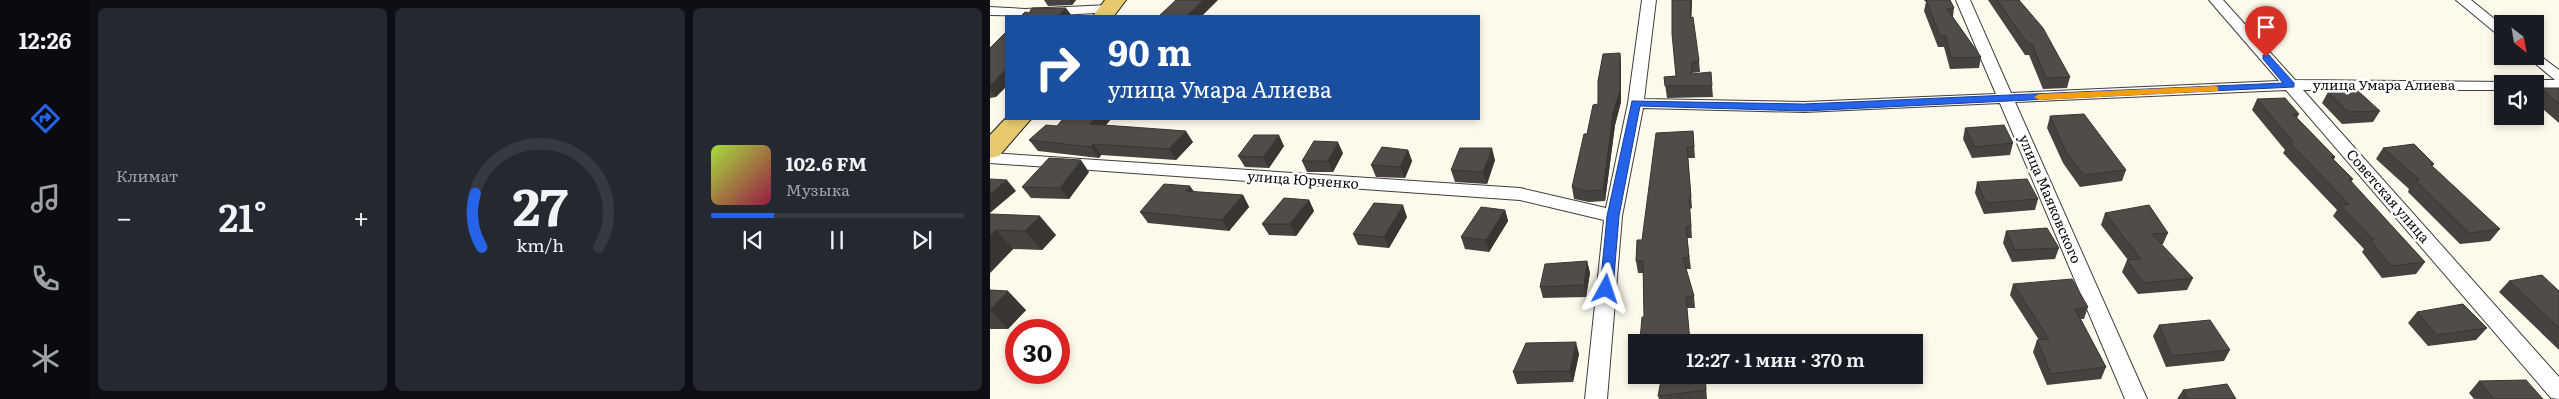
<!DOCTYPE html>
<html lang="ru">
<meta charset="utf-8">
<style>
body{margin:0;font-family:Literata,serif;background:#242831;color:#f1f3f6;height:100vh;display:flex;flex-direction:column;font-size:19px;white-space:nowrap}
*{box-sizing:border-box;margin:0}
p{font-size:16px;color:#9ea1a6}
.icon{flex:none;width:28px;height:28px;fill:none;stroke:currentColor;stroke-width:2;stroke-linecap:round;stroke-linejoin:round}
.map{position:relative;flex:1;overflow:hidden}
.drawer{display:flex;flex-direction:column;gap:8px;padding:8px;background:#0d0f14;width:900px}
.drawer>*{flex:none}
.top-card{position:absolute;left:15px;top:15px;width:475px;height:105px;border-radius:0px;box-shadow:0 2px 8px #0003;background:#1a4fa0;color:#fff;overflow:hidden}
.needle{width:32px;rotate:149deg}
.controls{position:absolute;left:1504px;top:15px;display:grid;gap:10px}
.controls a{display:grid;place-items:center;width:50px;height:50px;border-radius:0px;background:#171b24;box-shadow:0 2px 8px #0003;font-size:25px}
.speed{position:absolute;left:15px;top:319px;display:flex;gap:10px;font-size:25px;font-weight:700;text-align:center}
.speed>*{display:grid;place-content:center;width:65px;height:65px;border-radius:50%;background:#171b24;box-shadow:0 2px 8px #0003;line-height:1}
.speed .limit{border:8px solid #d22;background:#fff;color:#111}
.pin{position:absolute;display:grid;place-items:center;width:42px;height:42px;color:#fff;margin:-51px -21px;border-radius:50% 50% 50% 0;rotate:-45deg;box-shadow:0 0 5px #0007}
.pin .icon{rotate:45deg}
.me{position:absolute;width:55px;margin:-28px;rotate:5deg;stroke-linejoin:round;filter:drop-shadow(0 0 4px #0008)}
.turn{display:flex;align-items:center;gap:18px;height:105px;padding:0 20px;font-size:22px}
.turn .icon{width:65px;height:65px;stroke-width:2.5}
.turn b{display:block;font-size:35px;line-height:42px}
.big{font-size:38px;font-weight:600;line-height:1.1}
.drawer .widget{flex:1;display:flex;flex-direction:column;justify-content:center;gap:8px;min-width:0;padding:0 18px;border-radius:8px;background:#242831}
.drawer .dial{align-items:center;gap:0}
.dial svg{height:130px;overflow:visible;fill:none;stroke:#363941;stroke-width:7;stroke-linecap:round;text-anchor:middle}
.dial text{fill:#f1f3f6;stroke:none}
.song{display:flex;align-items:center;gap:15px}
.cover{width:60px;height:60px;border-radius:8px;background:linear-gradient(135deg,hsl(80 70% 55%),hsl(340 70% 35%))}
.played{height:5px;border-radius:2px;background:linear-gradient(90deg,#2563eb 25%,#363941 25%)}
.keys{display:flex;justify-content:space-around;direction:ltr}
.heat{display:flex;justify-content:space-between;align-items:center;font-size:28px;direction:ltr}
.drawer .tiles{flex:1;display:grid;gap:8px;grid-template-columns:repeat(3,1fr)}
.trip{position:absolute;left:638px;top:334px;width:295px;height:50px;border-radius:0px;background:#171b24;box-shadow:0 2px 8px #0003;font-weight:600;line-height:50px;text-align:center}
main{display:flex;flex:1;min-height:0}
.dock{display:flex;flex-direction:column;width:90px;justify-content:space-around;align-items:center;background:#090b0e;color:#9ea1a6}
.dock .icon{width:35px;height:35px}
.dock .current{color:#2563eb}
.dock b{font-size:22px;color:#f1f3f6}
.map>svg:first-child{display:block}
.lines{fill:none;stroke-linecap:round;stroke-linejoin:round}
.minor-casing{stroke:#3e3e3e;stroke-width:2}
.primary-casing{stroke:#1c1c1c;stroke-width:2}
.minor{fill:#fff;fill-rule:evenodd}
.primary{fill:#e8c970;fill-rule:evenodd}
.wall{fill:#47413f}
.shaded-wall{fill:#393533}
.building{fill:#524c49;stroke:#393533}
.route{fill:#2563eb;stroke:#184099}
.slow{fill:#f59e0b}
.labels{text-anchor:middle;stroke-width:5;stroke-linejoin:round;paint-order:stroke}
.street-label{font-size:14px;fill:#0b0b0b;stroke:#fff}
</style>
<main>
<nav class="dock">
<b>12:26</b>
<svg class="icon current" aria-label="directions" viewBox="0 0 24 24"><path d="M12 3l9 9-9 9-9-9zM9 14v-3h6M13 9l2 2-2 2"/></svg>
<svg class="icon" aria-label="music" viewBox="0 0 24 24"><path d="M9 18V5l10-2v13"/><circle cx="6" cy="18" r="3"/><circle cx="16" cy="16" r="3"/></svg>
<svg class="icon" aria-label="phone" viewBox="0 0 24 24"><path d="M5 4h4l2 5-3 2q2 4 5 5l2-3 5 2v4C11 20 4 13 5 4z"/></svg>
<svg class="icon" aria-label="climate" viewBox="0 0 24 24"><path d="M12 3v18M4 7l16 10M4 17L20 7"/></svg>
</nav>
<section class="drawer">
<div class="tiles">
<div class="widget"><p>Климат</p>
<div class="heat"><a>−</a><b class="big">21°</b><a>+</a></div>
</div>
<div class="widget dial"><svg viewBox="0 0 100 80">
<path d="M14 69A42 42 0 1 1 86 69"/>
<path d="M14 69A42 42 0 0 1 10 36" stroke="#2563eb"/>
<text x="50" y="56" font-size="32" font-weight="700">27</text>
<text x="50" y="72" font-size="11">km/h</text>
</svg></div>
<div class="widget">
<div class="song"><i class="cover"></i><div><b>102.6 FM</b><p>Музыка</p></div></div>
<div class="played"></div>
<div class="keys"><svg class="icon" aria-label="previous" viewBox="0 0 24 24"><path d="M18 5L8 12l10 7zM5 5v14"/></svg><svg class="icon" aria-label="pause" viewBox="0 0 24 24"><path d="M8 5v14M16 5v14"/></svg><svg class="icon" aria-label="next" viewBox="0 0 24 24"><path d="M6 5l10 7-10 7zM19 5v14"/></svg></div>
</div>
</div>
</section>
<div class="map">
<svg width="1569" height="399" viewBox="0 0 1569 399">
<rect width="100%" height="100%" fill="#fdf9eb"/>
<g class="lines">
<g class="minor-casing">
<g id="minor">
<polygon points="652,0 666,0 654,99 814,102 1006,94 966,0 980,0 1021,93 1289,81 1219,0 1233,0 1305,80 1517,82 1519,84 1512,84 1512,90 1313,90 1569,377 1569,399 1561,398 1296,90 1025,102 1157,399 1135,399 1010,103 814,112 653,108 632,216 617,399 595,399 614,220 530,200 0,163 0,153 530,188 616,208 638,103"/>
<polygon points="1466,0 1481,0 1512,25 1512,35 1507,34"/>
<polygon points="119,5 126,9 124,12 51,16 0,15 0,7 35,9"/>
<polygon points="1545,52 1569,70 1569,90 1545,90 1545,84 1538,84 1545,80 1565,80 1536,56 1545,56"/>
</g>
</g>
<g class="primary-casing">
<g id="primary">
<polygon points="115,0 136,0 124,16 103,16"/>
<polygon points="16,118 41,119 9,156 0,158 0,135"/>
</g>
</g>
<use href="#minor" class="minor"/>
<use href="#primary" class="primary"/>
</g>
<g class="wall">
<polygon points="54,0 86,0 82,5 58,6"/>
<polygon points="682,0 702,0 701,18 709,61 710,72 702,73 702,74 722,86 723,97 677,98 674,77 686,76"/>
<polygon points="934,0 960,0 964,8 963,17 991,57 989,68 960,69 954,47 948,47 934,11 936,2"/>
<polygon points="998,0 1029,0 1080,77 1077,88 1053,89 1039,55 1035,55"/>
<polygon points="0,48 6,97 0,98"/>
<polygon points="630,53 631,64 631,102 625,125 615,201 599,202 584,199 582,187 608,104"/>
<polygon points="1550,88 1569,88 1569,123 1545,102 1545,95"/>
<polygon points="1338,92 1390,111 1383,122 1352,124 1332,103"/>
<polygon points="1267,99 1309,114 1307,118 1345,157 1344,160 1363,179 1361,182 1435,262 1426,274 1392,278 1372,252 1374,249 1343,216 1347,210 1293,153 1295,150 1262,110"/>
<polygon points="1060,116 1136,170 1132,181 1090,187 1073,163 1057,128"/>
<polygon points="73,119 121,119 116,125 203,142 186,160 111,155 109,158 48,151 39,140 67,126"/>
<polygon points="975,128 1023,143 1020,155 982,158 973,139"/>
<polygon points="703,131 705,158 698,158 702,208 700,209 702,238 697,238 701,269 696,269 704,296 705,308 697,308 700,342 650,342 654,317 653,273 648,273 646,261 652,240"/>
<polygon points="294,146 279,168 255,167 248,156"/>
<polygon points="1393,148 1444,164 1442,167 1510,229 1500,241 1470,244 1418,192 1419,189 1386,159"/>
<polygon points="418,150 422,161 415,178 386,177 381,165"/>
<polygon points="353,153 343,172 317,172 312,161"/>
<polygon points="505,160 497,184 465,182 461,170"/>
<polygon points="99,172 79,199 41,198 32,187"/>
<polygon points="987,182 1048,199 1045,210 994,214 985,193"/>
<polygon points="204,192 253,195 259,207 239,231 158,223 150,212"/>
<polygon points="319,200 324,211 306,236 279,235 272,224"/>
<polygon points="515,210 518,221 499,252 475,249 471,237"/>
<polygon points="1115,213 1178,233 1173,244 1171,245 1203,278 1197,290 1148,294 1132,272 1137,260 1138,260 1111,225"/>
<polygon points="0,214 66,235 52,250 23,249 0,273"/>
<polygon points="417,217 399,248 368,245 363,234"/>
<polygon points="1016,231 1069,248 1065,259 1022,262 1013,243"/>
<polygon points="597,261 600,273 596,297 553,298 550,287"/>
<polygon points="1519,281 1569,291 1569,350 1509,292"/>
<polygon points="1023,284 1098,307 1094,319 1091,319 1116,367 1111,379 1057,385 1043,352 1047,340 1049,340 1020,295"/>
<polygon points="0,290 36,310 18,329 0,329"/>
<polygon points="1427,312 1497,328 1486,340 1438,346 1418,323"/>
<polygon points="1169,325 1240,350 1234,361 1176,367 1163,336"/>
<polygon points="589,354 583,382 527,384 523,372"/>
<polygon points="715,375 717,399 669,399 668,396"/>
<polygon points="1489,381 1553,399 1484,399 1479,393"/>
<polygon points="1193,390 1246,399 1187,399"/>
</g>
<g class="shaded-wall">
<polygon points="79,0 86,0 82,5"/>
<polygon points="213,0 228,0 212,16 196,16"/>
<polygon points="701,0 702,0 701,28 700,18"/>
<polygon points="76,8 82,16 68,16"/>
<polygon points="630,53 631,64 631,102 625,125 615,201 613,190"/>
<polygon points="16,68 16,87 6,97 0,89 0,86"/>
<polygon points="104,119 121,119 107,135 100,124"/>
<polygon points="196,131 203,142 186,160 179,149"/>
<polygon points="289,135 294,146 279,168 273,157"/>
<polygon points="348,142 353,153 343,172 338,161"/>
<polygon points="103,144 111,155 109,158 101,147"/>
<polygon points="502,148 505,160 497,184 493,172"/>
<polygon points="418,150 422,161 415,178 410,167"/>
<polygon points="91,160 99,172 79,199 70,188"/>
<polygon points="17,180 26,191 0,213 0,194"/>
<polygon points="200,186 208,197 196,191"/>
<polygon points="253,195 259,207 239,231 232,220"/>
<polygon points="319,200 324,211 306,236 300,224"/>
<polygon points="413,205 417,217 399,248 394,237"/>
<polygon points="515,210 518,221 499,252 496,240"/>
<polygon points="50,216 66,235 52,250 35,231"/>
<polygon points="6,230 23,249 0,273 0,236"/>
<polygon points="597,261 600,273 596,297 594,285"/>
<polygon points="18,291 36,310 18,329 0,310"/>
<polygon points="586,342 589,354 583,382 580,371"/>
</g>
<g class="building">
<polygon points="186,0 213,0 196,16 169,16"/>
<polygon points="682,0 701,0 700,18 703,17 709,61 702,62 701,74 721,72 722,86 675,86 674,77 686,76 682,34"/>
<polygon points="936,0 960,0 964,8 957,9 991,57 961,58 956,36 950,36"/>
<polygon points="1007,0 1029,0 1053,28 1080,77 1056,78 1042,44 1038,44"/>
<polygon points="42,8 76,8 68,16 31,16 35,12 39,13"/>
<polygon points="16,32 16,68 0,86 0,48"/>
<polygon points="630,53 630,90 623,113 613,190 596,191 582,187 594,134 597,134 603,105 608,104 608,81 613,54"/>
<polygon points="1550,88 1569,88 1569,104"/>
<polygon points="1367,90 1390,111 1358,112 1338,92"/>
<polygon points="1295,98 1309,114 1303,114 1345,157 1341,157 1363,179 1359,179 1435,262 1401,266 1380,240 1384,240 1350,205 1359,204 1299,142 1303,142 1267,99"/>
<polygon points="1094,114 1136,170 1094,175 1076,152 1060,116"/>
<polygon points="73,119 104,119 100,124 196,131 179,149 103,144 101,147 39,140 56,125 67,126"/>
<polygon points="1014,125 1023,143 985,147 975,128"/>
<polygon points="703,131 704,147 697,147 701,197 699,197 701,227 696,227 699,257 693,258 704,296 696,297 700,342 677,342 677,340 650,340 652,317 654,317 653,261 646,261 647,240 652,240 666,133"/>
<polygon points="264,135 289,135 273,157 248,156"/>
<polygon points="324,141 348,142 338,161 312,161"/>
<polygon points="1424,144 1444,164 1440,164 1510,229 1479,233 1425,180 1430,180 1393,148"/>
<polygon points="392,147 418,150 410,167 381,165"/>
<polygon points="470,148 502,148 493,172 461,170"/>
<polygon points="59,158 91,160 70,188 32,187"/>
<polygon points="0,179 17,180 0,194"/>
<polygon points="1037,179 1048,199 996,203 987,182"/>
<polygon points="174,184 200,186 196,191 253,195 232,220 150,212"/>
<polygon points="294,198 319,200 300,224 272,224"/>
<polygon points="384,203 413,205 394,237 363,234"/>
<polygon points="1159,205 1178,233 1162,234 1203,278 1153,283 1137,260 1151,259 1115,213"/>
<polygon points="491,207 515,210 496,240 471,237"/>
<polygon points="0,214 50,216 35,231 6,230 0,236"/>
<polygon points="1057,228 1069,248 1025,250 1016,231"/>
<polygon points="597,261 594,285 550,287 555,264"/>
<polygon points="1552,275 1569,291 1569,328 1519,281"/>
<polygon points="1082,279 1098,307 1085,309 1116,367 1061,374 1047,340 1059,339 1023,284"/>
<polygon points="0,290 18,291 0,310"/>
<polygon points="1473,304 1497,328 1447,335 1427,312"/>
<polygon points="1220,320 1240,350 1182,356 1169,325"/>
<polygon points="586,342 580,371 523,372 536,343"/>
<polygon points="672,375 715,375 716,390 668,396"/>
<polygon points="1536,380 1553,399 1504,399 1489,381"/>
<polygon points="1237,384 1246,399 1198,399 1193,390"/>
</g>
<polygon class="route" points="1273,55 1279,55 1304,83 1304,87 814,111 650,106 629,216 623,289 616,294 610,289 617,216 642,101 814,104 1293,83 1273,59"/>
<polygon class="slow" points="1225,86 1228,87 1228,91 1049,100 1044,97 1049,94"/>
<g class="labels">
<g class="street-label">
<text x="1394" y="90">улица Умара Алиева</text>
<text transform="translate(313 180) rotate(4)" y="5">улица Юрченко</text>
<text transform="translate(1398 196) rotate(49)" y="5">Советская улица</text>
<text transform="translate(1060 199) rotate(67)" y="5">улица Маяковского</text>
</g>
</g>
</svg>
<div class="controls">
<a><svg class="needle" viewBox="-14 -14 28 28"><path d="M0-13l5 13h-10z" fill="#e53935"/><path d="M0 13l5-13h-10z" fill="#9ea1a6"/></svg></a>
<a><svg class="icon" aria-label="sound" viewBox="0 0 24 24"><path d="M4 9h4l5-4v14l-5-4H4zM17 9q2 3 0 6"/></svg></a>
</div>
<div class="speed"><div class="limit">30</div></div>
<div class="pin" style="left:1276px;top:57px;background:#d93025"><svg class="icon" aria-label="arrive" viewBox="0 0 24 24"><path d="M6 21V4h12l-3 4 3 4H6"/></svg></div>
<svg class="me" style="left:616px;top:289px" viewBox="-20 -20 40 40"><path d="M0-17L14 15 0 8-14 15z" fill="#2563eb" stroke="#fff" stroke-width="4"/></svg>
<div class="trip">12:27 · 1 мин · 370 m</div>
<div class="top-card">
<div class="turn"><svg class="icon" aria-label="right" viewBox="0 0 24 24"><path d="M7 20v-9h11M14 6l5 5-5 5"/></svg><div><b>90 m</b>улица Умара Алиева</div></div>
</div>
</div>
</main>
